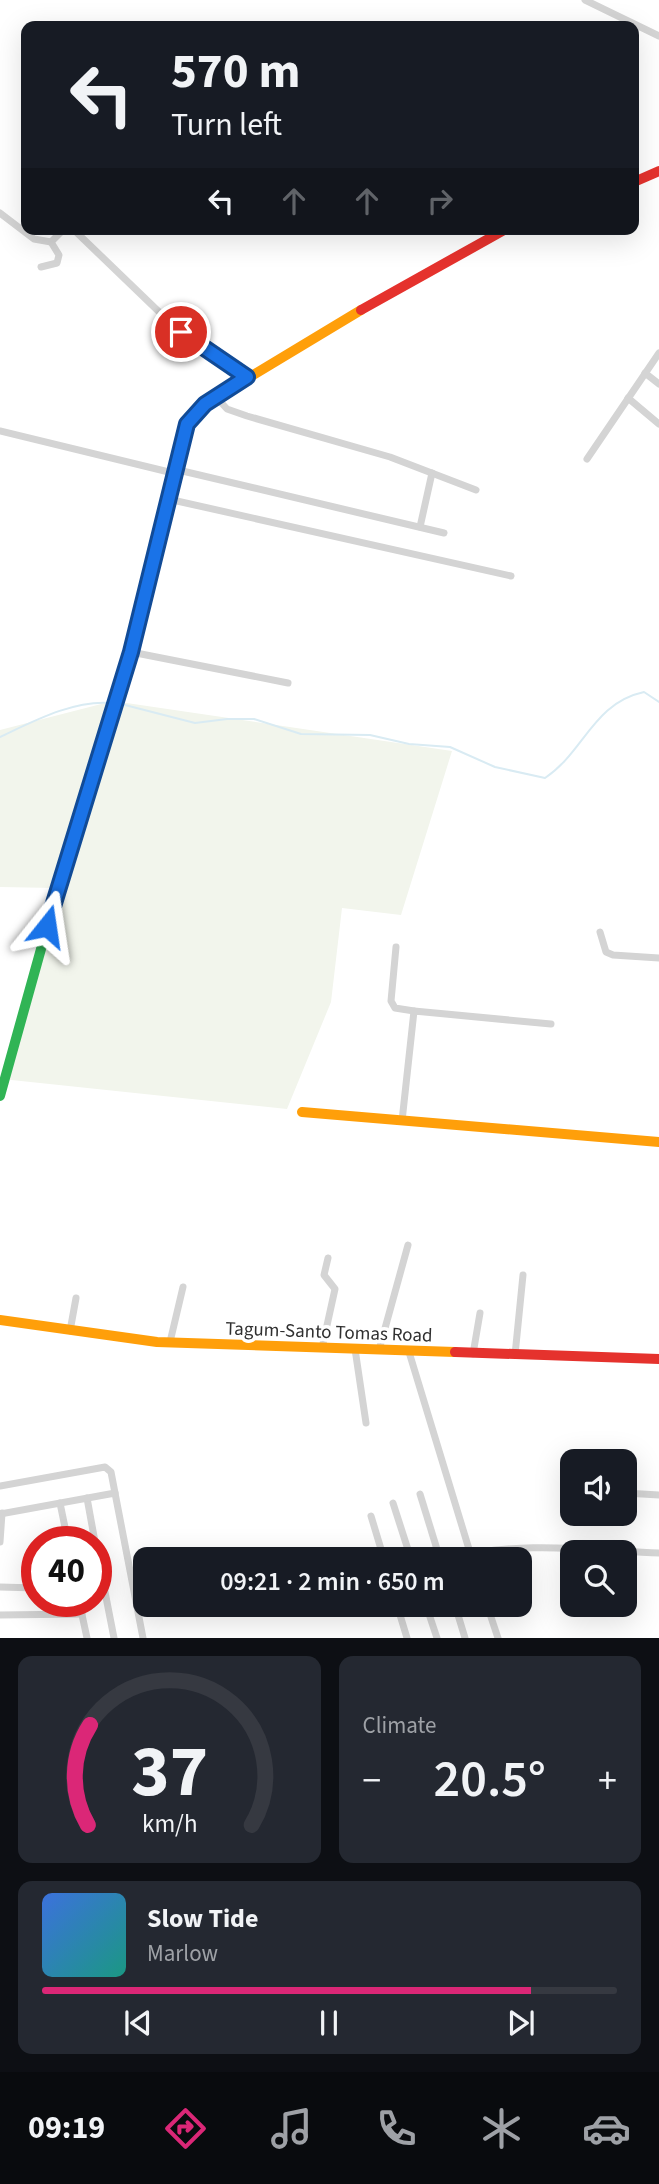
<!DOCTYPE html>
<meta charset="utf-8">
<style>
body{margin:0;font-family:"Source Sans 3",sans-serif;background:#242831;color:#f1f3f6;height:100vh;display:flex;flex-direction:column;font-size:26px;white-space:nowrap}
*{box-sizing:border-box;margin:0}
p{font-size:23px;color:#9ea1a6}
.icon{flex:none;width:38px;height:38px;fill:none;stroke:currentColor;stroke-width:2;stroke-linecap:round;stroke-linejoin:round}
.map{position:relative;height:1638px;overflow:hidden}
.details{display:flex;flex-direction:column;gap:18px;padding:18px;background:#0d0f14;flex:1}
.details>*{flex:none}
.guide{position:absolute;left:21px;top:21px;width:618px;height:214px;border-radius:14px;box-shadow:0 7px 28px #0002;background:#171b24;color:#f1f3f6;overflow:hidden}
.tools{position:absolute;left:560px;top:1449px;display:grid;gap:14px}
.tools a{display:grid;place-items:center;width:77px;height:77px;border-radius:14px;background:#171b24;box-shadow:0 7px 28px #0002;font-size:35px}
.speed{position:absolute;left:21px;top:1526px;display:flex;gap:14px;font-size:35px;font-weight:700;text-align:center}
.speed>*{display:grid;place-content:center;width:91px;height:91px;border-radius:50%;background:#171b24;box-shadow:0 7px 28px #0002;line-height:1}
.speed .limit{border:10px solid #d22;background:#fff;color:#111}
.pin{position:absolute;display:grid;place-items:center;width:60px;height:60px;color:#fff;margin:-30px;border:4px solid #fff;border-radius:50%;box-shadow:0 2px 7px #0007}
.me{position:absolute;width:77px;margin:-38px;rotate:15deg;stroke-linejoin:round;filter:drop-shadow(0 0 5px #0008)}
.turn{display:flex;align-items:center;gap:24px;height:147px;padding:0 35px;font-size:32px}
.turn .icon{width:91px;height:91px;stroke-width:2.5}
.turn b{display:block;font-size:49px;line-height:60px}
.lanes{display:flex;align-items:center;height:66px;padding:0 35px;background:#0003;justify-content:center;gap:35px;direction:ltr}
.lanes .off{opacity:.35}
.big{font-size:52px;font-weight:600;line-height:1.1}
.details .tile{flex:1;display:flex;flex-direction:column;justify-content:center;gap:10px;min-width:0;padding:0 24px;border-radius:14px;background:#242831}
.details .dial{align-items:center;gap:0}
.dial svg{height:182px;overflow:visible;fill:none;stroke:#363941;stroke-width:7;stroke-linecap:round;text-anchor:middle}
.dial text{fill:#f1f3f6;stroke:none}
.song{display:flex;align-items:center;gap:21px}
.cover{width:84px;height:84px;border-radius:10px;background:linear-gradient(135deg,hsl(220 70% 55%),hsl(170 70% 35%))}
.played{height:7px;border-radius:4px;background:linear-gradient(90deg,#db2777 85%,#363941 85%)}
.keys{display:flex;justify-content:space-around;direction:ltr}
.heat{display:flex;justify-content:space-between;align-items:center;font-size:38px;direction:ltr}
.details .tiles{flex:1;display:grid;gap:18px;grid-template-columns:1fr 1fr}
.tile:last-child{grid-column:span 2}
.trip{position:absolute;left:133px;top:1547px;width:399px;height:70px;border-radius:14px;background:#171b24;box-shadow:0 7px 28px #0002;font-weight:600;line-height:70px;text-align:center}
.menu{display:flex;height:112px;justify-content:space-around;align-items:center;background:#090b0e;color:#9ea1a6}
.menu .icon{width:49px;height:49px}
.menu .active{color:#db2777}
.menu b{font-size:32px;color:#f1f3f6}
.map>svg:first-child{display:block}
.green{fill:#f2f5ec}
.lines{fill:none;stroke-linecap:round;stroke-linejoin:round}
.stream{stroke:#d9ebf3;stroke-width:2}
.street{stroke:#d4d4d4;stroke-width:7}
.fast{stroke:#30b455;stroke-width:10}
.slow{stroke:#ff9f0a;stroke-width:10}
.jam{stroke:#e5322d;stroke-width:10}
.route-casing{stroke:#114b97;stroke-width:18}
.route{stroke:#1a73e8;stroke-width:12}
.labels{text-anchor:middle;stroke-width:7;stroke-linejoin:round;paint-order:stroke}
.street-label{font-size:19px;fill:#303030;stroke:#fff}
</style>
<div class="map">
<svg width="659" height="1638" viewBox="0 0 659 1638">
<rect width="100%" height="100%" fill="#fff"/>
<polygon class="green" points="113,701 452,751 401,915 342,908 331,1002 287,1109 2,1079 55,888 0,887 0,730"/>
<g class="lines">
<g class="stream">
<path d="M121 704 195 723 227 719H254L301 734 370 735 409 744 450 747 495 767 545 778C584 752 593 703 644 692L659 702"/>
<path d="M0 737C34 721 73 700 111 703"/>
</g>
<g class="street">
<polyline points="585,0 659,36"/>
<polyline points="0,213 34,239 51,242 59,255 57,263 41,267"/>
<polyline points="73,229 181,333 247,377"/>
<polyline points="51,242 64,229"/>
<polyline points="645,373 659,384"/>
<polyline points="216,397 227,409 247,416 390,457 476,490"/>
<polyline points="628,398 659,424"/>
<polyline points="0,431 173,473"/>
<polyline points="587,459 659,353"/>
<polyline points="174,469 444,533"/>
<polyline points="168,499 511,576"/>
<polyline points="420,527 432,473"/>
<polyline points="131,652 288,683"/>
<polyline points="600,932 606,952 613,955 659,958"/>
<polyline points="396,947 391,1001 395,1008 414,1011"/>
<polyline points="402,1121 414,1011 551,1024"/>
<polyline points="70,1331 76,1298"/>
<polyline points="170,1342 183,1287"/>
<polyline points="322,1348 335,1289 324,1275 328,1258"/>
<polyline points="355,1349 366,1423"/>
<polyline points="379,1350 408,1245"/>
<polyline points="409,1352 472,1559"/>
<polyline points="473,1354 480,1313"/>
<polyline points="515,1355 523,1275"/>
<polyline points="0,1486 105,1467 111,1472 115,1493"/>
<polyline points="625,1493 659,1495"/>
<polyline points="420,1494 440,1559"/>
<polyline points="87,1498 95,1542"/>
<polyline points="60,1503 68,1542"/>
<polyline points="393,1503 411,1559"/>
<polyline points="0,1514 115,1493 143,1638"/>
<polyline points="371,1516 384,1559"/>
<polyline points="0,1542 2,1513"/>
<polyline points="96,1546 114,1638"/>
<path d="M449 1559C517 1540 589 1550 659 1553"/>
<polyline points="0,1587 37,1588"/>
<polyline points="79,1601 87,1638"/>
<polyline points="397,1605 407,1638"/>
<polyline points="426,1605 437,1638"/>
<polyline points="455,1605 465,1638"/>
<polyline points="487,1605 498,1638"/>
<polyline points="0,1615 82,1614"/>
</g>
<polyline class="fast" points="0,1096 77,820 109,720"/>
<g class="slow">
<polyline points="109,720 131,652 184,433 191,416 205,404 361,310"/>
<polyline points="302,1112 659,1142"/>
<polyline points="0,1320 157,1342 455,1352"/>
</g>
<g class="jam">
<polyline points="634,182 659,171"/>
<polyline points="361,310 506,229"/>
<polyline points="455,1352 659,1359"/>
</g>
</g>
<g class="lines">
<g class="route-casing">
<polyline id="route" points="47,926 131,652 187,424 205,404 247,377 181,332"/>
</g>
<use href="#route" class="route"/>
</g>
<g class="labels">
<g class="street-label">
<text transform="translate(329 1331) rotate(2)" y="7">Tagum-Santo Tomas Road</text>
</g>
</g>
</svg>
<div class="tools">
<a><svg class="icon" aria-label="sound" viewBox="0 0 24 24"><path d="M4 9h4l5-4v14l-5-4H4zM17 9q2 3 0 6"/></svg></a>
<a><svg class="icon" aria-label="search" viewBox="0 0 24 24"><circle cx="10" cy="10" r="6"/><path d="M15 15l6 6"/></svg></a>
</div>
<div class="speed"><div class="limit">40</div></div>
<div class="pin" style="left:181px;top:332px;background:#d93025"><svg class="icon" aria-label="arrive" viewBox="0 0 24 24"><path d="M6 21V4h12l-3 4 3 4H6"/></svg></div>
<svg class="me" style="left:47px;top:926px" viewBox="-20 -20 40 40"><path d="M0-17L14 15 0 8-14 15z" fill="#1a73e8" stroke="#fff" stroke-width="4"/></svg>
<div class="trip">09:21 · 2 min · 650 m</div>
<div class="guide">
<div class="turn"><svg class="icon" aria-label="left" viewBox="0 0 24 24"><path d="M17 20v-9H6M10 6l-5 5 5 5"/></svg><div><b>570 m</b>Turn left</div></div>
<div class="lanes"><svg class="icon" aria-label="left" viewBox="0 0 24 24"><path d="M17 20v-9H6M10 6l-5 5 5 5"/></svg><svg class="icon off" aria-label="ahead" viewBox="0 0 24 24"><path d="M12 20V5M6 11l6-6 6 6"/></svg><svg class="icon off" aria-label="ahead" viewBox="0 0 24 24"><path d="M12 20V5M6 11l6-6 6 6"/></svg><svg class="icon off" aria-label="right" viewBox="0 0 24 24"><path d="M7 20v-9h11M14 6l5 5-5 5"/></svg></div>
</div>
</div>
<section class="details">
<div class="tiles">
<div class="tile dial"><svg viewBox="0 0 100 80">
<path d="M14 69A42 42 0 1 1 86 69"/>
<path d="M14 69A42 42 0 0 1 15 25" stroke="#db2777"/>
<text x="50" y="56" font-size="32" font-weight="700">37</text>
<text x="50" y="72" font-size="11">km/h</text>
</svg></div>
<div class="tile"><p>Climate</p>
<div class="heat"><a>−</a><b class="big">20.5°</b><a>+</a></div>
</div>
<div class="tile">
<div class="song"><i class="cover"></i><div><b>Slow Tide</b><p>Marlow</p></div></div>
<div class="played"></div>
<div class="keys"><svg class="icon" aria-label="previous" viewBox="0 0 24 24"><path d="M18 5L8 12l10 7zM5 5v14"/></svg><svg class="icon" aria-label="pause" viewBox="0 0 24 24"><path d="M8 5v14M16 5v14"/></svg><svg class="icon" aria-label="next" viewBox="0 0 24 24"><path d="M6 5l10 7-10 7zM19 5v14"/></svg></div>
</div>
</div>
</section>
<nav class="menu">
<b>09:19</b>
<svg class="icon active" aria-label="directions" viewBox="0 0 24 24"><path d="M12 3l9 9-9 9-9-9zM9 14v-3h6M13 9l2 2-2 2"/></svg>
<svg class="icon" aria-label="music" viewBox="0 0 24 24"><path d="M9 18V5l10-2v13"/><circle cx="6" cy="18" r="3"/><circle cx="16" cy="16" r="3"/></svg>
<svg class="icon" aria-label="phone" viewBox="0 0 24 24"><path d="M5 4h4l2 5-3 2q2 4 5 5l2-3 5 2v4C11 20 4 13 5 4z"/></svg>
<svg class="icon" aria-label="climate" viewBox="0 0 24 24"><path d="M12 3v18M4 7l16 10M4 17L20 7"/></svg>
<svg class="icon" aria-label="car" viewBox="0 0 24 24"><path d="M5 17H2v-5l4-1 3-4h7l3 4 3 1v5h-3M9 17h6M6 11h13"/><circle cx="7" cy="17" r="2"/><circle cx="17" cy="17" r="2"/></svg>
</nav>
